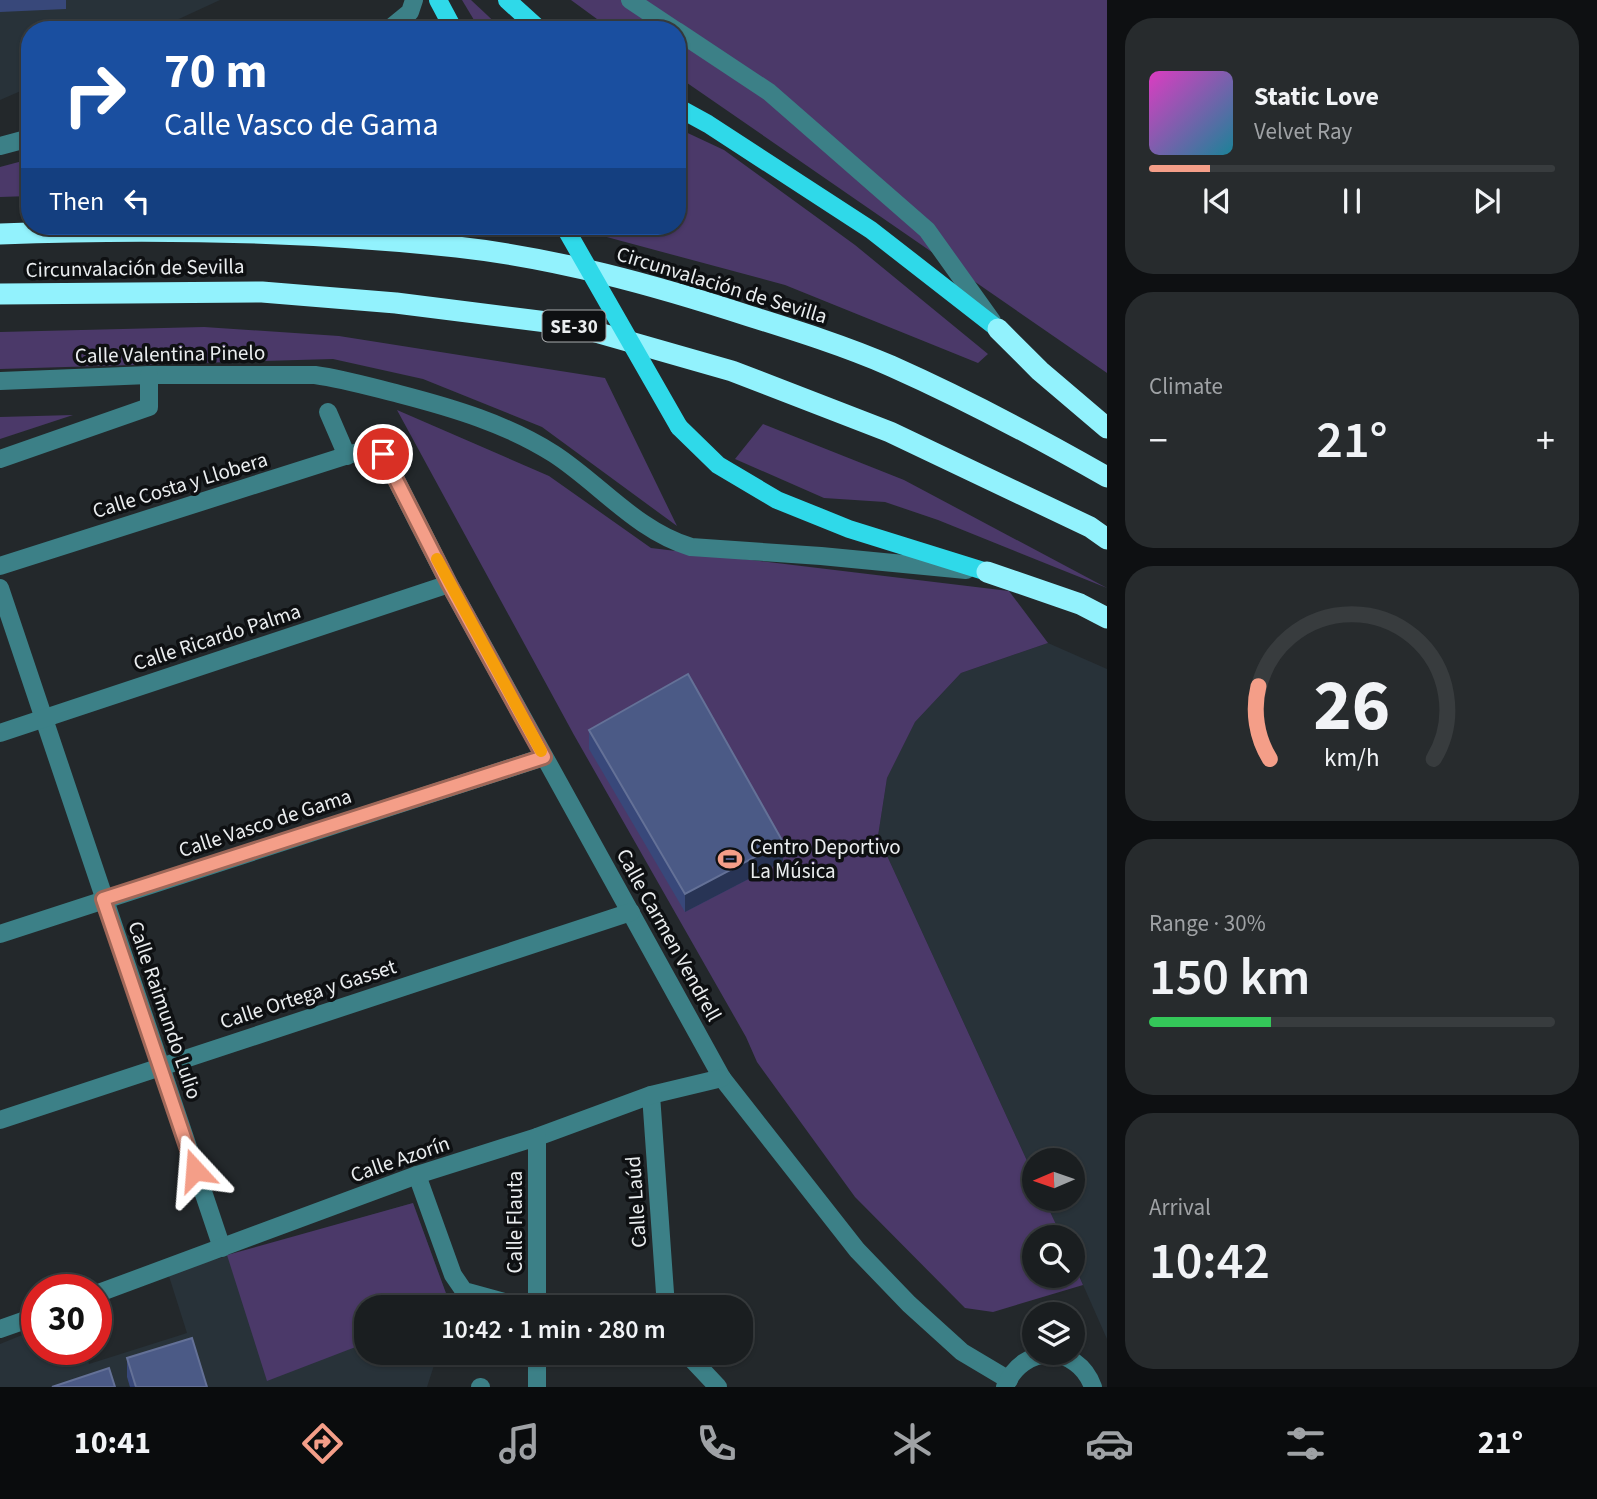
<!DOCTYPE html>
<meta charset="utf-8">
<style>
body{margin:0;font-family:"Source Sans 3",sans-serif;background:#272b2d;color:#f1f3f6;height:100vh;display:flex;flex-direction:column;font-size:26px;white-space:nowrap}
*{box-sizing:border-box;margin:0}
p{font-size:23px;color:#9fa2a5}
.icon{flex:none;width:38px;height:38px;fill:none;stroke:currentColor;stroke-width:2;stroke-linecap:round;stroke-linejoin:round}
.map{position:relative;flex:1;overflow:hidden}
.panel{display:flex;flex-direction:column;gap:18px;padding:18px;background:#0e1012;width:490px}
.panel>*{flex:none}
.hud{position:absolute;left:21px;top:21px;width:665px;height:214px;border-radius:28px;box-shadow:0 2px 5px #0004,0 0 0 2px #383c3e;background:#1a4fa0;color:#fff;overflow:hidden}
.needle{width:46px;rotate:268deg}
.controls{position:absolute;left:1022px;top:1148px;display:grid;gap:14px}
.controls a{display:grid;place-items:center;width:63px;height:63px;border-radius:50%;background:#1a1e20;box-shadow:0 2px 5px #0004,0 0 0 2px #383c3e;font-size:35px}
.speed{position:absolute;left:21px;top:1274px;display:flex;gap:14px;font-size:35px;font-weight:700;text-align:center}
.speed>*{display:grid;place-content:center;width:91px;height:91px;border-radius:50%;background:#1a1e20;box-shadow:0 2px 5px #0004,0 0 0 2px #383c3e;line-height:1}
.speed .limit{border:10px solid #d22;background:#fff;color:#111}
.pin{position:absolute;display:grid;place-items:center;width:60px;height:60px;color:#fff;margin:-30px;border:4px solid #fff;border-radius:50%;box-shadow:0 2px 7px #0007}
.me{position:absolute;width:77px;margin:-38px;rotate:341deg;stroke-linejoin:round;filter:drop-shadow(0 0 5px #0008)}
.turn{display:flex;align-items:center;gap:24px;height:147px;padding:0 28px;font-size:32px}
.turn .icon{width:91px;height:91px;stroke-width:2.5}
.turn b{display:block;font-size:49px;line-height:60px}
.then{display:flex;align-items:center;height:66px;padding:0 28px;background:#0003;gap:14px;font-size:26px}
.big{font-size:52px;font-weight:600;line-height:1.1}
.panel .tile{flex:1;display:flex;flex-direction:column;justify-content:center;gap:10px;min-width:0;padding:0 24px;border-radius:28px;background:#272b2d}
.panel .dial{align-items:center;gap:0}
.dial svg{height:182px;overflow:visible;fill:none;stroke:#383c3e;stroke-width:7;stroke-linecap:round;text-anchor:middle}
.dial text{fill:#f1f3f6;stroke:none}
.song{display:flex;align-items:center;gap:21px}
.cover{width:84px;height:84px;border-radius:10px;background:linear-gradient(135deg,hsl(310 70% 55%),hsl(190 70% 35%))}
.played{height:7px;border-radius:4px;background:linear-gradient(90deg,#f49e88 15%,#383c3e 15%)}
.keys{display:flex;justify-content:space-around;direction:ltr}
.heat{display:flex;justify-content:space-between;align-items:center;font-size:38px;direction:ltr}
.charge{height:10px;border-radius:5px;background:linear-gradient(90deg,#34c759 30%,#383c3e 0)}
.trip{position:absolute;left:354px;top:1295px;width:399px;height:70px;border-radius:28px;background:#1a1e20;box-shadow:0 2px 5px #0004,0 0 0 2px #383c3e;font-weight:600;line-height:70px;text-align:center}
.tab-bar{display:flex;height:112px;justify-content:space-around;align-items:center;background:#0a0c0d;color:#9fa2a5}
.tab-bar .icon{width:49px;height:49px}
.tab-bar .on{color:#f49e88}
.tab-bar b{font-size:32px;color:#f1f3f6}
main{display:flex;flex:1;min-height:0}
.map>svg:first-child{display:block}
.built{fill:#283239}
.green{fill:#4b3969}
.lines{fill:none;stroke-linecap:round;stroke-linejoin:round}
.minor{stroke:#3c8087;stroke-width:18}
.major{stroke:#2fd9e9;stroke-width:18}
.highway{stroke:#92f2fd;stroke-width:21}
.major-bridge{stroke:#2fd9e9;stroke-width:18}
.wall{fill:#38487a}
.shaded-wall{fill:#283455}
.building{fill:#4b5a86;stroke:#647197;stroke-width:2}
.route-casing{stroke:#9f6758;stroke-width:18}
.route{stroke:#f49e88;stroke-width:12}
.slow{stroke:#f59e0b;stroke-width:12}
.labels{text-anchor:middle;stroke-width:7;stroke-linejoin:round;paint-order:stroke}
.shield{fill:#0e1012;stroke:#a8abad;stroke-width:2}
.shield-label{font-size:19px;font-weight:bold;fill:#eaedef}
.street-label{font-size:21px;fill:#eaedef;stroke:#0e1012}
.poi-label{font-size:21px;fill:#eaedef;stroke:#0e1012;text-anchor:start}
</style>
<main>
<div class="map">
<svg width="1107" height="1387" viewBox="0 0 1107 1387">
<rect width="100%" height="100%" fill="#23282b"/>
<g class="built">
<polygon points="0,0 220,0 155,30 30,30 30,87 0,100"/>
<polygon points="1048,643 1107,669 1107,1339 1073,1262 1073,1237 1062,1237 1044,1199 1073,1199 1073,1160 1034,1160 1034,1176 878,836 887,778 915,722 961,673"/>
<polygon points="413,1203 451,1307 366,1307 366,1353 438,1353 427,1387 0,1387 0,1344 37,1329 37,1349 84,1349 89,1364 187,1333 168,1273"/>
</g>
<g class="green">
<polygon points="462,0 471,0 503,30 480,30"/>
<polygon points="571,0 1107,0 1107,373 677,76 677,30 612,30"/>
<polygon points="677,128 724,150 855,245 988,354 978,363 785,285 603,236 597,226 677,226"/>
<polygon points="30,159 30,196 0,197 0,167"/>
<polygon points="204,327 339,336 605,378 677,526 542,427 423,379 333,359 0,369 0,332"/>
<polygon points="397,410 549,476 651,548 1009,591 1048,643 961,673 915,722 887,778 878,836 1034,1176 1034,1199 1044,1199 1062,1237 1034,1237 1034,1276 1073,1276 1073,1262 1083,1285 993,1312 965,1308 855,1197 757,1062 746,1037 574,735"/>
<polygon points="73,415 0,439 0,417"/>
<polygon points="763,424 904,480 1107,588 938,520 885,502 824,498 735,459"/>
<polygon points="413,1203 451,1307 366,1307 366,1343 267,1381 227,1255"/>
</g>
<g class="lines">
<g class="minor">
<polyline points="630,0 675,30"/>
<polyline points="388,30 410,12 414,0"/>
<polyline points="677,31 769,92 927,230 992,321"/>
<polyline points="0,146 30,138"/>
<path d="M0 381 149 375H315C344 379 371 387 399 394 453 408 507 424 554 454 600 484 637 531 691 547L821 556 966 570"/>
<polyline points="328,412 347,456"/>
<polyline points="0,459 149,407 149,375"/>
<polyline points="0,566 364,450 373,449 383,454 449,584 722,1078 857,1250 909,1304 962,1352 1009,1380"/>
<polyline points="0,588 222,1248"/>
<polyline points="0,733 449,584"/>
<polyline points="0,934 544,757"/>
<polyline points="651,1095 666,1307"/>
<polyline points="0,1120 631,912"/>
<polyline points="417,1175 453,1275 464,1291 523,1307"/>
<polyline points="96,1294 417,1175 537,1137 651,1095 722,1078"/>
<polyline points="537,1307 537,1137"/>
<polyline points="0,1329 37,1316"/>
<polyline points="686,1353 718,1387"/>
<polyline points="480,1387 481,1387"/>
<polyline points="537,1387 537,1353"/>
<path d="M1005 1387C1022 1344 1077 1343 1093 1387"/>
</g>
<g class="major">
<polyline points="438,0 454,30"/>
<polyline points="507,0 540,30"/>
<polyline points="677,107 708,124 871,230 998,329"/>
<polyline points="679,427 718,465 777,500 849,529 987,572"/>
</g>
<g class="highway">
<path d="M0 234C152 228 305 231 457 247 556 258 654 285 749 316 797 331 845 346 891 366 965 399 1037 437 1107 477"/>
<polyline points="0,294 262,292 396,303 571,325 732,371 890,432 1090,527 1107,539"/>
<polyline points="998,329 1040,371 1107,428"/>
<polyline points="987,572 1080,604 1107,618"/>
</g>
<polyline class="major-bridge" points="564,226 679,427"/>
</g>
<g class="wall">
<polygon points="0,0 66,0 66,9 0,12"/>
<polygon points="589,730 783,861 685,912 589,749"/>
<polygon points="127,1358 207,1387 130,1387 127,1377"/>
</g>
<polygon class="shaded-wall" points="783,842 783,861 685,912 685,894"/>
<g class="building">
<polygon points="688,674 783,842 685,894 589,730"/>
<polygon points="192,1338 207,1387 136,1387 127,1358"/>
<polygon points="109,1368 115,1387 52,1387"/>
</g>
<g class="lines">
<g class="route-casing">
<polyline id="route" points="195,1170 103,899 544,757 449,584 383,454"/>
</g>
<use href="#route" class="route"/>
<polyline class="slow" points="437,559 541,751"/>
</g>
<defs>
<g id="stadium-bare" transform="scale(1.89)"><path d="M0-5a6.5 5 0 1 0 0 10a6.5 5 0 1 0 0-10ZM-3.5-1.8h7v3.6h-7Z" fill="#f49e88" stroke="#0e1012" stroke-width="2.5" paint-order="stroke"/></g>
</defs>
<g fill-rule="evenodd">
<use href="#stadium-bare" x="730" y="859"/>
</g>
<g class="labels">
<rect class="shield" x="542.5" y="310.5" width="63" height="31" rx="5"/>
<g class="shield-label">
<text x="574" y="333">SE-30</text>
</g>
<g class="street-label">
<text transform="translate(135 268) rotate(-1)" y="7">Circunvalación de Sevilla</text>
<text transform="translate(722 285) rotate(17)" y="7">Circunvalación de Sevilla</text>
<text transform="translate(170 354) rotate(-1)" y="7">Calle Valentina Pinelo</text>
<text transform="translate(180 485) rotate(-17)" y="7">Calle Costa y Llobera</text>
<text transform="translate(217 637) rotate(-18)" y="7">Calle Ricardo Palma</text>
<text transform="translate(265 823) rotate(-18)" y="7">Calle Vasco de Gama</text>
<text transform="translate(669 935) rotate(61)" y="7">Calle Carmen Vendrell</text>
<text transform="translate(308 994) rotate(-18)" y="7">Calle Ortega y Gasset</text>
<text transform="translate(165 1010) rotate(71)" y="7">Calle Raimundo Lulio</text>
<text transform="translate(400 1159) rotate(-19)" y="7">Calle Azorín</text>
<text transform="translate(636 1202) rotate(-94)" y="7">Calle Laúd</text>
<text transform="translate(515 1222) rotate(-90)" y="7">Calle Flauta</text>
</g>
<g class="poi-label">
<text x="750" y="854">Centro Deportivo<tspan x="750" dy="24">La Música</tspan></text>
</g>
</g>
</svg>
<div class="controls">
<a><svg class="needle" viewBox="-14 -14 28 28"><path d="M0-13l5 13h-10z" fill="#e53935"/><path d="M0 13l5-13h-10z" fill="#9fa2a5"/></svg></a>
<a><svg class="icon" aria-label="search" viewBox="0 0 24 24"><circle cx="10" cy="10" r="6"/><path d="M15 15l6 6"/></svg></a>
<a><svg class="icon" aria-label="layers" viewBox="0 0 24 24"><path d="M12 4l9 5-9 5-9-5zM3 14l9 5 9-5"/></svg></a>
</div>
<div class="speed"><div class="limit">30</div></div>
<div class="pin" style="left:383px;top:454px;background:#d93025"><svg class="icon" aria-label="arrive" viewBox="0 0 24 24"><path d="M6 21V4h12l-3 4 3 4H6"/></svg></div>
<svg class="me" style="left:195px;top:1170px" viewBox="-20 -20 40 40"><path d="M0-17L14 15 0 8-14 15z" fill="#f49e88" stroke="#fff" stroke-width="4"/></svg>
<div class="trip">10:42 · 1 min · 280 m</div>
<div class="hud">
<div class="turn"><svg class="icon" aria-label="right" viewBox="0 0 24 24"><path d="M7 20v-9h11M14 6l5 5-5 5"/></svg><div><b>70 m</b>Calle Vasco de Gama</div></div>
<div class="then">Then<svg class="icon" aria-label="left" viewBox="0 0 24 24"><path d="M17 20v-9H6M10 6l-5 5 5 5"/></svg></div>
</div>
</div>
<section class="panel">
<div class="tile">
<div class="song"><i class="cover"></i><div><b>Static Love</b><p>Velvet Ray</p></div></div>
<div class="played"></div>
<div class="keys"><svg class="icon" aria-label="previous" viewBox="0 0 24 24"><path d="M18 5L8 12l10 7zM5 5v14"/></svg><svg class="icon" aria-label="pause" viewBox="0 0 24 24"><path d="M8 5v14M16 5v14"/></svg><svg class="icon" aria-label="next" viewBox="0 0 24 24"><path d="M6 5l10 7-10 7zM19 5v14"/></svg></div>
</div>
<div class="tile"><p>Climate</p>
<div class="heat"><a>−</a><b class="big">21°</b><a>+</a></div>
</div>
<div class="tile dial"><svg viewBox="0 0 100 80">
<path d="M14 69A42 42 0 1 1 86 69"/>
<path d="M14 69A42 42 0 0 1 9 37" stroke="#f49e88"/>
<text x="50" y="56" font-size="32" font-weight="700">26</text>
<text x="50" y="72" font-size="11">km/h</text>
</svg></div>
<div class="tile"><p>Range · 30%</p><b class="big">150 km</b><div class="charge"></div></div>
<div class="tile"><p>Arrival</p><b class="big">10:42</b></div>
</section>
</main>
<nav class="tab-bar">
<b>10:41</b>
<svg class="icon on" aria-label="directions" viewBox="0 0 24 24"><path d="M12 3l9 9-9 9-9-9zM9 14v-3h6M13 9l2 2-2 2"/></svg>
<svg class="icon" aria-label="music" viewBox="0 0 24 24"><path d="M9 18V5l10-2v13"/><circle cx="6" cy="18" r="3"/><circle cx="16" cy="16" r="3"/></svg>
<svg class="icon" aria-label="phone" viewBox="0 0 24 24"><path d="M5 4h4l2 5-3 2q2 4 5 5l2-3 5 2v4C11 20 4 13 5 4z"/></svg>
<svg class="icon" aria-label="climate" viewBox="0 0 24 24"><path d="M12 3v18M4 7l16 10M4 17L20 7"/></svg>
<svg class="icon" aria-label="car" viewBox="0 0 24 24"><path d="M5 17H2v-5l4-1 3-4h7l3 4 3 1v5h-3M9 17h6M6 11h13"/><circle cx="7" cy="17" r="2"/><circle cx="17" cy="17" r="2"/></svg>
<svg class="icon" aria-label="filters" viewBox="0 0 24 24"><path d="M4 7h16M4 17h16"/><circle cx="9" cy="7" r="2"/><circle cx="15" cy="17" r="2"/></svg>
<b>21°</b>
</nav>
